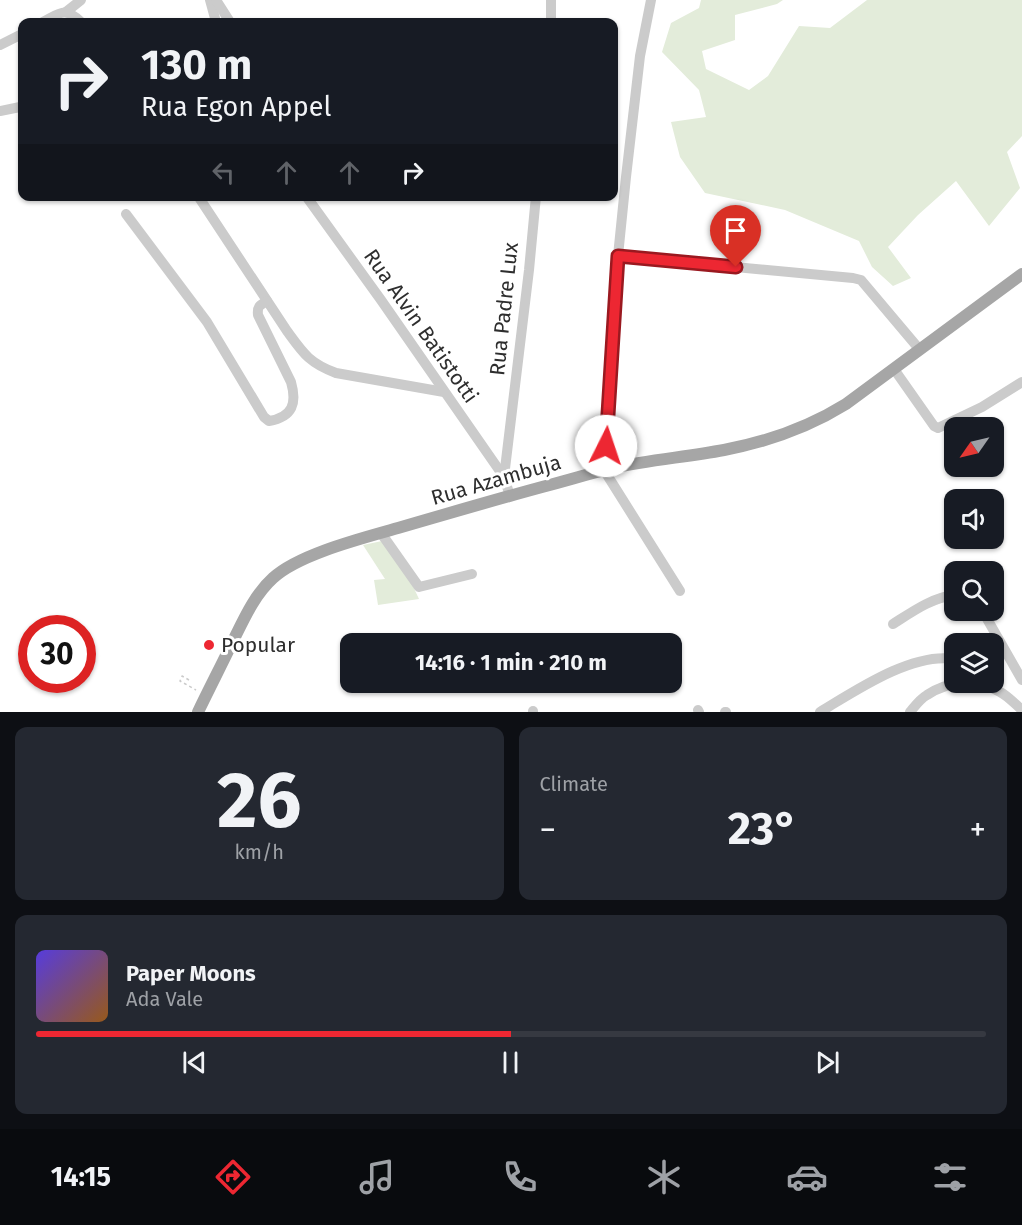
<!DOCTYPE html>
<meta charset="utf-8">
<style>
body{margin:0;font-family:"Fira Sans",sans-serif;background:#242831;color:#f1f3f6;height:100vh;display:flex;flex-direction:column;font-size:22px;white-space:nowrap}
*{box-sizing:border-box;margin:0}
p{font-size:20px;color:#9ea1a6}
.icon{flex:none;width:33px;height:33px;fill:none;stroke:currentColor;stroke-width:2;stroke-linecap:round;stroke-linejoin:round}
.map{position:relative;height:712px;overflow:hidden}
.panel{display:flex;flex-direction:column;gap:15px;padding:15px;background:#0d0f14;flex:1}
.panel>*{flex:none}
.top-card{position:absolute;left:18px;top:18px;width:600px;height:183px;border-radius:12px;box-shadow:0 2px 4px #0004;background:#171b24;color:#f1f3f6;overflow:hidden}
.needle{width:39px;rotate:236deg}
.controls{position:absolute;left:944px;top:417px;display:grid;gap:12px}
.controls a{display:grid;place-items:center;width:60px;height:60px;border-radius:12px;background:#171b24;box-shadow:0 2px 4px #0004;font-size:30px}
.speed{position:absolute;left:18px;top:615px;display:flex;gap:12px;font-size:30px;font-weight:700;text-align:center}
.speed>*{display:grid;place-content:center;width:78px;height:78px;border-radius:50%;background:#171b24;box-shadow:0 2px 4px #0004;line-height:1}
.speed .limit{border:9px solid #d22;background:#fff;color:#111}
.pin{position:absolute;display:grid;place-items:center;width:51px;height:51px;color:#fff;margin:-62px -26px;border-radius:50% 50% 50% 0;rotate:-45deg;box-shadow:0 0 6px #0007}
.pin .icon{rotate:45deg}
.me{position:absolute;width:66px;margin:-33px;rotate:4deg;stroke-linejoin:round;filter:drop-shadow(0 0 4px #0008)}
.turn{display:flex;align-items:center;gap:21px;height:126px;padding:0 24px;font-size:27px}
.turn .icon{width:78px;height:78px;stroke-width:2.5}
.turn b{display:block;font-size:42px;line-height:51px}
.lanes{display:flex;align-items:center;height:57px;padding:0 24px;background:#0003;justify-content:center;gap:30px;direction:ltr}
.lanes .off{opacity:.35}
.big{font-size:45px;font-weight:700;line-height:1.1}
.panel .card{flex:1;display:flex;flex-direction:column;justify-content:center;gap:9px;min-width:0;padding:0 21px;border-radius:12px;background:#242831}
.panel .dial{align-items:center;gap:0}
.dial b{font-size:78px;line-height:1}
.song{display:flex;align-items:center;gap:18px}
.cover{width:72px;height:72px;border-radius:9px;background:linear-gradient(135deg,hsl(250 70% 55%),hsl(30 70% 35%))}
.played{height:6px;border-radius:3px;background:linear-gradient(90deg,#ed2732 50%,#363941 50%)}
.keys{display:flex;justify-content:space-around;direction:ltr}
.heat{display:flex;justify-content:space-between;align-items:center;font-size:33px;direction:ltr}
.panel .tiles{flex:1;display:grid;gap:15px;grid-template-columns:1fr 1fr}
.card:last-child{grid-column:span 2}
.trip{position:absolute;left:340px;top:633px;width:342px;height:60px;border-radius:12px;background:#171b24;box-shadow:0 2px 4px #0004;font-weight:700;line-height:60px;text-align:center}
.dock{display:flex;height:96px;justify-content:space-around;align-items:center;background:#090b0e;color:#9ea1a6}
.dock .icon{width:42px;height:42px}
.dock .on{color:#ed2732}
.dock b{font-size:27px;color:#f1f3f6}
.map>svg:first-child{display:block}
.green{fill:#e3ecda}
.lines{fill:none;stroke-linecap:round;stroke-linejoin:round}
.path{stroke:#cbcbcb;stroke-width:1.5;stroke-dasharray:3 3;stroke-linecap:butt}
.minor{stroke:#cbcbcb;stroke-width:10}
.major{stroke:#a6a6a6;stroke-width:12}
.route-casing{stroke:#9a1920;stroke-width:15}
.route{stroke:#ed2732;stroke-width:10}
.poi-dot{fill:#ed2732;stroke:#fff;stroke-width:2}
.labels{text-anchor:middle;stroke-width:6;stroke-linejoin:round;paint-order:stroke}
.street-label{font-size:21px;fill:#2e2e2e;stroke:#fff}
.poi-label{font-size:21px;fill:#2e2e2e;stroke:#fff;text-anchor:start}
</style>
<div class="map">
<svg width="1022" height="712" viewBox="0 0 1022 712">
<rect width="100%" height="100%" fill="#fff"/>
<g class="green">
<polygon points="701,0 783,0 777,4 735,15 735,40 702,51 706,69 749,90 768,76 799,26 830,28 867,0 1022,0 1022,136 1007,152 1020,188 989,226 956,181 918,215 888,247 911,278 893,286 872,267 859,241 785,210 705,193 680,157 671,122 706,117 699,90 662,52 671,23 699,8"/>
<polygon points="382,541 412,584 419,599 378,605 374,580 385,579 363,545"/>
</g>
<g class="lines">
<polyline class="path" points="189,680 182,676 180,681 196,690"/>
<g class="minor">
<polyline points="210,0 216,22"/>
<polyline points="216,0 230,22"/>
<polyline points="651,0 640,56 626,177 618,256 604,470 680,591"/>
<polyline points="66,12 81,0"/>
<path d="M43 22C60 13 65 6 81 22"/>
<polyline points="551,22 551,0"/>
<polyline points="0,45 22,34"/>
<polyline points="0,111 20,107"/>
<path d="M198 196 287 331C303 353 309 363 336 373L444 392"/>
<polyline points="306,196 381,300 504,477"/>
<path d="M126 214 207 322 264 417 269 421C293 417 297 403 291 382L258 315C257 306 260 305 267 301"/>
<polyline points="618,256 853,278 861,280 920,350"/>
<polyline points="894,369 934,426 938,428 982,407 1022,382"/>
<polyline points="510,496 504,477 529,270 536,196"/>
<polyline points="381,533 419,587 472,574"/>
<polyline points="982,610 1022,680"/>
<path d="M893 624C912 612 931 598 954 595"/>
<polyline points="698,710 699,712"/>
<polyline points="533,711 533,712"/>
<polyline points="725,712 726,712"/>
<path d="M820 712C855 691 912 652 954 659"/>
<path d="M910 712C915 706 920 699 927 695 948 681 977 678 1000 692 1008 696 1015 704 1022 710"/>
</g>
<path class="major" d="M198 712C209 689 221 666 232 643 243 621 254 595 273 578 299 554 363 538 398 528 446 514 494 500 542 487 565 481 588 474 612 468 649 460 686 457 724 450 766 442 809 427 846 404L1022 274"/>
</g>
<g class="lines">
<g class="route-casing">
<polyline id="route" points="606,446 618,256 736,267"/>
</g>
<use href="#route" class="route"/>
</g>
<circle class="poi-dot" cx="209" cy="645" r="6"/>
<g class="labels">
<g class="street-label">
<text transform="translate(504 309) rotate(-84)" y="7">Rua Padre Lux</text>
<text transform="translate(421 326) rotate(55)" y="7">Rua Alvin Batistotti</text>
<text transform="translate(496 480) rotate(-16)" y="7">Rua Azambuja</text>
</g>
<g class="poi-label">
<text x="221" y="652">Popular</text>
</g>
</g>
</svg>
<div class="controls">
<a><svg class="needle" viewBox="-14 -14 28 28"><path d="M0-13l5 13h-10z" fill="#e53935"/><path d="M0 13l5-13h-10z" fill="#9ea1a6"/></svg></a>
<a><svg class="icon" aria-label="sound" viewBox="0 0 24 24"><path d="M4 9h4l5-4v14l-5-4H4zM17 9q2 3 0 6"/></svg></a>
<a><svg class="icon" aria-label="search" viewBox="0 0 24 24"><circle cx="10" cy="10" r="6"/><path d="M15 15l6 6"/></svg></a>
<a><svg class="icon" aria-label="layers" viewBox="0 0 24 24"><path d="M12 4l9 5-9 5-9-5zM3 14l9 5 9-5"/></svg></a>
</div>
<div class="speed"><div class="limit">30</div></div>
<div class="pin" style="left:736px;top:267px;background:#d93025"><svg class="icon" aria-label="arrive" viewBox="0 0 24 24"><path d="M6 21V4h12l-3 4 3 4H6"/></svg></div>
<svg class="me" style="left:606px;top:446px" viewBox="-20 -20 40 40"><circle r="19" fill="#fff"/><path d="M0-13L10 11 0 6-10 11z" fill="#ed2732"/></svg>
<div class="trip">14:16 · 1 min · 210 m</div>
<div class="top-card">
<div class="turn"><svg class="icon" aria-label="right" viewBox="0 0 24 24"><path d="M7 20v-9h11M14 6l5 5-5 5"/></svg><div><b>130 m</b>Rua Egon Appel</div></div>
<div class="lanes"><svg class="icon off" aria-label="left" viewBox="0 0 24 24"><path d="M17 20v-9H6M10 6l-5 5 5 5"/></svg><svg class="icon off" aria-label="ahead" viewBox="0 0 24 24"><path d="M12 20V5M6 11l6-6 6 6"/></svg><svg class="icon off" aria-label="ahead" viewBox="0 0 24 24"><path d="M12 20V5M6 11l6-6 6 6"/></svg><svg class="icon" aria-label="right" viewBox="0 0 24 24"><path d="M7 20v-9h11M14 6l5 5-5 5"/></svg></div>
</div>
</div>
<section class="panel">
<div class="tiles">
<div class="card dial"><b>26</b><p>km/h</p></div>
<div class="card"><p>Climate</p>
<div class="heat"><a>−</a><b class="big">23°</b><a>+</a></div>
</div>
<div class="card">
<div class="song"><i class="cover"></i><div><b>Paper Moons</b><p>Ada Vale</p></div></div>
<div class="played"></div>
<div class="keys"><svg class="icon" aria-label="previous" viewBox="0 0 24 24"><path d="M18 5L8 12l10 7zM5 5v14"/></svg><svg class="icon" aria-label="pause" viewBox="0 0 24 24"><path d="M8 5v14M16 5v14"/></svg><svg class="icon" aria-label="next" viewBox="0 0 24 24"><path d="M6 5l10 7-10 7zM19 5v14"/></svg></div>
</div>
</div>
</section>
<nav class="dock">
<b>14:15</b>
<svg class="icon on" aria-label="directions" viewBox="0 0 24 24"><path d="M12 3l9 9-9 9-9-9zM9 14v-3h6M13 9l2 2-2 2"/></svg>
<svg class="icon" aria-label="music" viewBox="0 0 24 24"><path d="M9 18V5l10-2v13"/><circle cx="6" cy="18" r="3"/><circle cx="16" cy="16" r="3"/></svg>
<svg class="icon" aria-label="phone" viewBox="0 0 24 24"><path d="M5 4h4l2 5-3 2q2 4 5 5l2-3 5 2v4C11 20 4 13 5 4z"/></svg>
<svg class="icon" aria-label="climate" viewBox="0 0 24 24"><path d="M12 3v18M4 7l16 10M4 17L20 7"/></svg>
<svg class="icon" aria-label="car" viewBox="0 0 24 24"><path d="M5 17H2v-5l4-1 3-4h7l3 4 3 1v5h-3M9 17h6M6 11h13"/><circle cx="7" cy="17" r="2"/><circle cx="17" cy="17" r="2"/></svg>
<svg class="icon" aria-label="filters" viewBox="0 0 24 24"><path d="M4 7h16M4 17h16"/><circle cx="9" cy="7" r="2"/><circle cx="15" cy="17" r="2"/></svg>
</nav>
